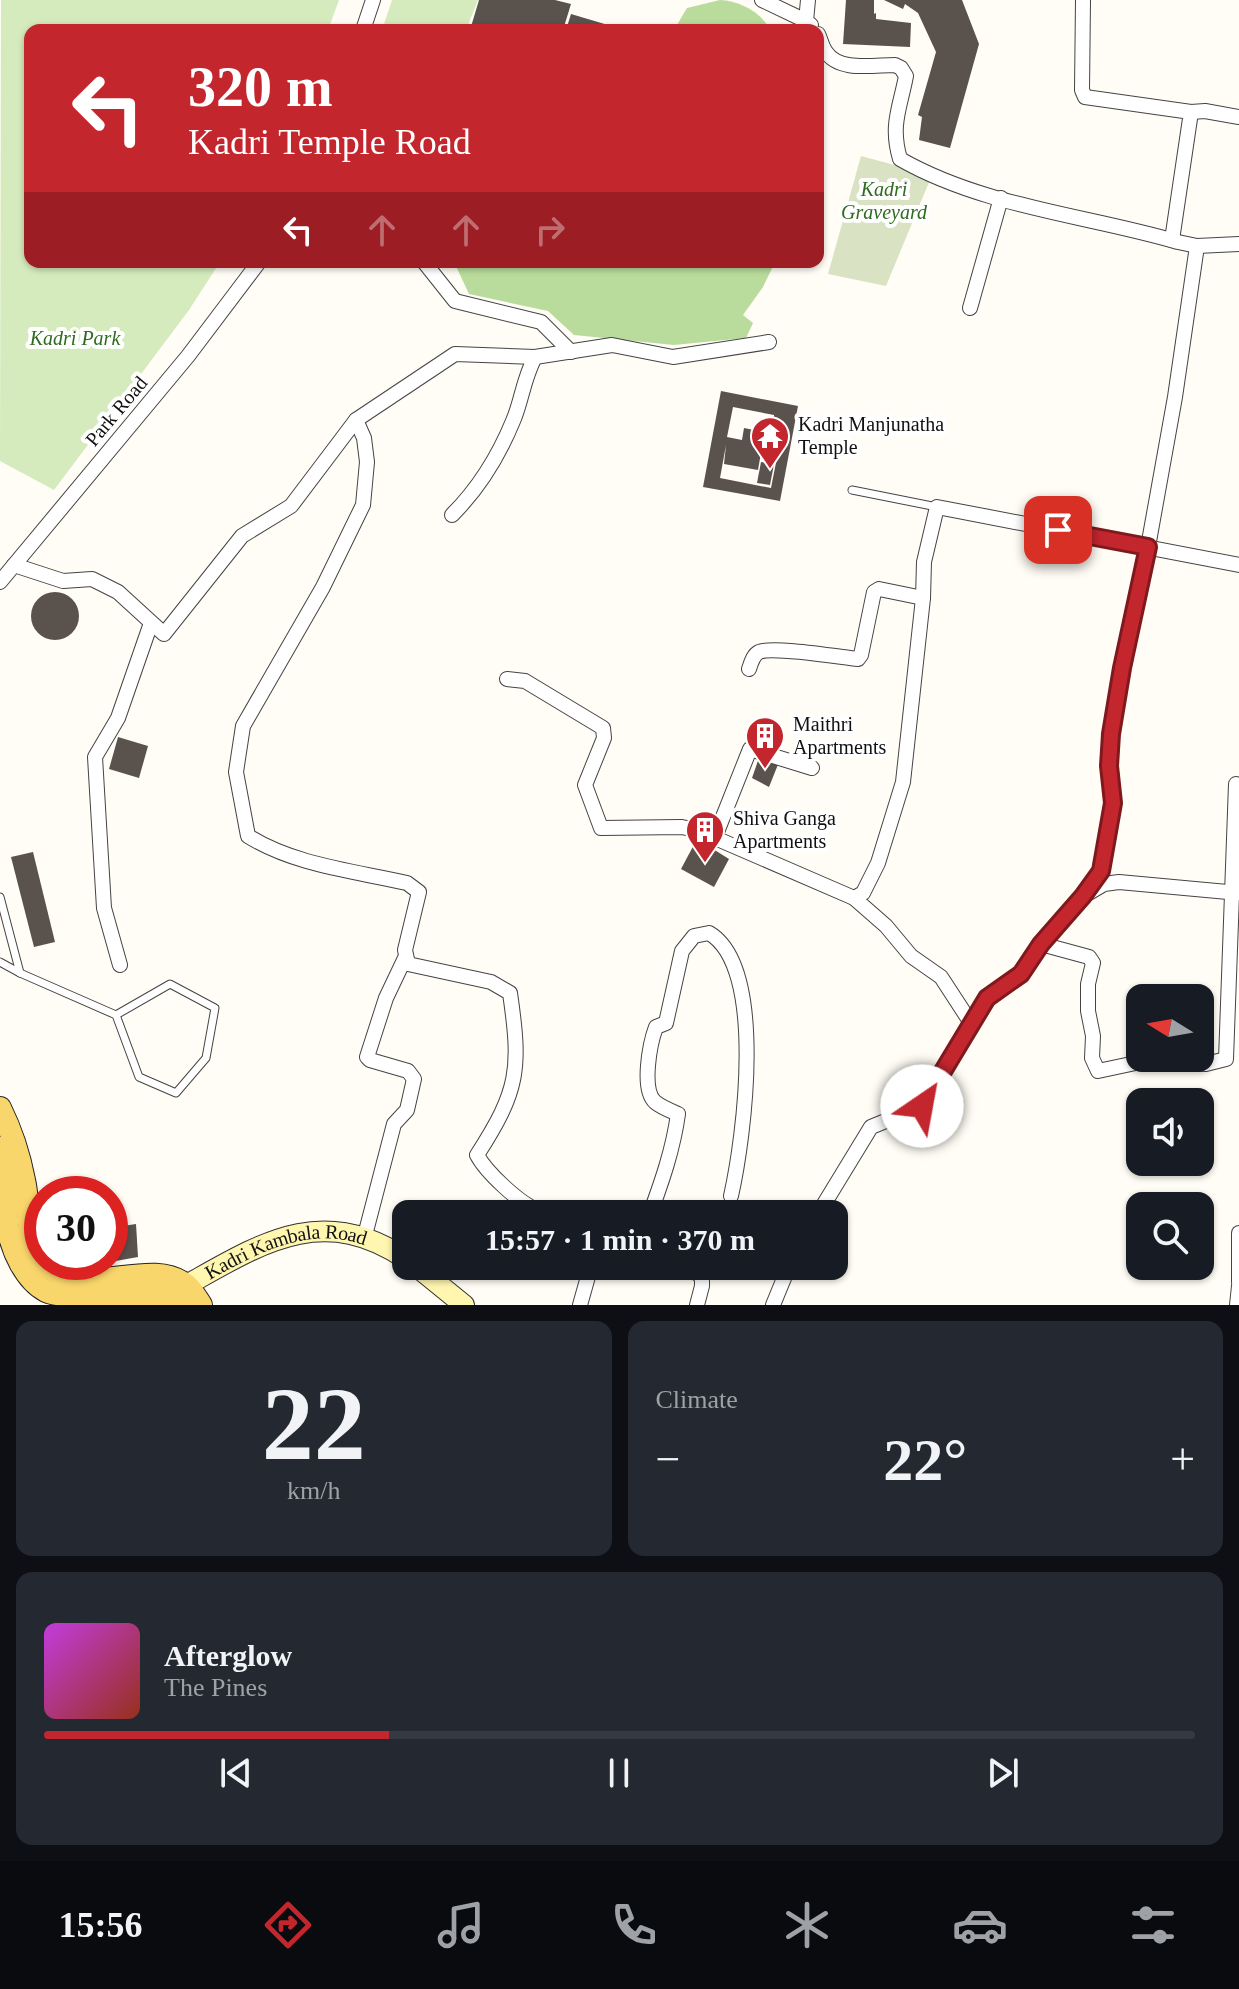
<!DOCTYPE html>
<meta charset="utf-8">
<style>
body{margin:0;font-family:"Times New Roman",serif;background:#242831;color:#f1f3f6;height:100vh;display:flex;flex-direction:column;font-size:30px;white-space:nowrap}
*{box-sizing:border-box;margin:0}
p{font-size:26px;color:#9ea1a6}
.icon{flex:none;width:44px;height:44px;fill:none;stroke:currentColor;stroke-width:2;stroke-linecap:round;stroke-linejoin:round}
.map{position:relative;height:1305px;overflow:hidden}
.sheet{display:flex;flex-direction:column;gap:16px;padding:16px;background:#0d0f14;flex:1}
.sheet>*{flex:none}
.guide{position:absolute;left:24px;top:24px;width:800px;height:244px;border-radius:16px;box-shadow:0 2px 6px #0004;background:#c4262e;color:#fff;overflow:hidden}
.needle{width:52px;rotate:281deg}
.fabs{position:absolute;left:1126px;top:984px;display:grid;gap:16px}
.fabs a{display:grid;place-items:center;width:88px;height:88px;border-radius:16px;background:#171b24;box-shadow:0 2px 6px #0004;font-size:40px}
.speed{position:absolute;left:24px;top:1176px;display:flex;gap:16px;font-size:40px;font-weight:700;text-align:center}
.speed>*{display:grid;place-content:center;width:104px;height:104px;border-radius:50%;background:#171b24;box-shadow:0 2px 6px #0004;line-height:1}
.speed .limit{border:12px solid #d22;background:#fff;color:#111}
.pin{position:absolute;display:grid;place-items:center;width:68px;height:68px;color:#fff;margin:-34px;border-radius:16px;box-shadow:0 4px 12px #0006}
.me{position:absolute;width:88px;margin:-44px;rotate:33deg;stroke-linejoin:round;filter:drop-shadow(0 0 6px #0008)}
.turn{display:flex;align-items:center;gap:28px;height:168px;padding:0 32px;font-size:36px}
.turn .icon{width:104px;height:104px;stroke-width:2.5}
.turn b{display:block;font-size:56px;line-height:68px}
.lanes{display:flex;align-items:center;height:76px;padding:0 32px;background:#0003;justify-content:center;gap:40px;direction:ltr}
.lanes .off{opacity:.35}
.big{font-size:60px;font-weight:700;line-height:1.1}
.sheet .widget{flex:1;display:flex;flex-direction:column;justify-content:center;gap:12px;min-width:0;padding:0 28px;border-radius:16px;background:#242831}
.sheet .dial{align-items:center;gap:0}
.dial b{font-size:104px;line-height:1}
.song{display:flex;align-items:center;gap:24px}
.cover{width:96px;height:96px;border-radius:12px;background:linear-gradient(135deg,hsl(290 70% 55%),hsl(10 70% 35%))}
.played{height:8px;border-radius:4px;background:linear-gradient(90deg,#c4262e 30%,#363941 30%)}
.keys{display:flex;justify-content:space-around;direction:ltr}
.heat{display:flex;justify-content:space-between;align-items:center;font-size:44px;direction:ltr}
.sheet .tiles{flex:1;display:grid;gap:16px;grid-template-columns:1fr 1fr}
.widget:last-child{grid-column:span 2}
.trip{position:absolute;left:392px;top:1200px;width:456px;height:80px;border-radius:16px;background:#171b24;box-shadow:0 2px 6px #0004;font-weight:700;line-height:80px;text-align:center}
.tabs{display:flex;height:128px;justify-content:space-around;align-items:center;background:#090b0e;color:#9ea1a6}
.tabs .icon{width:56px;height:56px}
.tabs .active{color:#c4262e}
.tabs b{font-size:36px;color:#f1f3f6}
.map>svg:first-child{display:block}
.green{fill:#d5ebbd}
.forest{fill:#b9dc9c}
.cemetery{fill:#d9e3c4}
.building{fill:#5a524d;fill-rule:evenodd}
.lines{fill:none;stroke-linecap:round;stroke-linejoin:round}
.lane-casing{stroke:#444;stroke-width:9}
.street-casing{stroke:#444;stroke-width:16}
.secondary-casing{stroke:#333;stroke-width:22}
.primary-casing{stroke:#222;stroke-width:24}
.lane{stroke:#fff;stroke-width:7}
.street{stroke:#fff;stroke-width:14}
.secondary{stroke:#fff6b0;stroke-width:20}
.primary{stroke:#f9d66b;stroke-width:22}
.route-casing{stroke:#7f191e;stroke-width:20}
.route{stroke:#c4262e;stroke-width:14}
.labels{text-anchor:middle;stroke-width:8;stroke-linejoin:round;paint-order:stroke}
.park-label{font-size:20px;font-style:italic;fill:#2f6b1f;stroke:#fff}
.street-label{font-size:20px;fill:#111;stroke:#fff}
.poi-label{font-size:20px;fill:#111;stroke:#fff;text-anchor:start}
</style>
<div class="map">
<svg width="1239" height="1305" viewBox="0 0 1239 1305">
<rect width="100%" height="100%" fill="#fffdf5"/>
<g class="green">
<polygon points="339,0 328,30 30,30 30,262 220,262 189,310 54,490 0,461 1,0"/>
<polygon points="392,0 478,0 466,30 382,30"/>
</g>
<g class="forest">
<path d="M720 0C739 1 762 12 770 30H674L687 8Z"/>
<polygon points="454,262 775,262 763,287 743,315 753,323 746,338 674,345 574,335 548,311 469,294"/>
</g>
<polygon class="cemetery" points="861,156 932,175 886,286 828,274"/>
<g class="building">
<polygon points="479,0 555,0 571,4 563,30 470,30"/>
<polygon points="846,0 874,0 874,14 876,13 876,19 911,23 910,47 843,44"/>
<polygon points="884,0 962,0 979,44 950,148 919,140 922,117 918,115 936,52 918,13 905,4 903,9"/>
<polygon points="571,14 608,25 606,30 566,30"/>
<path d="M721 391 798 406 780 501 703 487ZM733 407 774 415V420L784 422 771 488 720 478 726 445 724 464 758 470 762 447 757 446 759 431 744 428 742 440 727 437Z"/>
<polygon points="761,462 774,464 770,485 757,483"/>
<circle cx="55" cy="616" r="24"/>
<polygon points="118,737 148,746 139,778 109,769"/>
<polygon points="760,755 779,762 769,787 752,778"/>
<polygon points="697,839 729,859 714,887 681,869"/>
<polygon points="33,852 55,942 34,947 11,857"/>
<polygon points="136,1224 138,1257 110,1262 110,1228"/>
</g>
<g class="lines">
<g class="lane-casing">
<g id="lane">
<polyline points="852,490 937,507"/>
<polyline points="0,897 20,973"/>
<polyline points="0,962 20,973 116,1015 139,1077 176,1093 206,1058 215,1008 170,984 116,1015"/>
</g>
</g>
<g class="street-casing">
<g id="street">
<polyline points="762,0 806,21"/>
<polyline points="808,0 806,21 811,25"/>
<polyline points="1083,0 1082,90 1085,97 1191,112 1172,240"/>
<polyline points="363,30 373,0"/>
<path d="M818 34C821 40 822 47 826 52 839 72 873 65 895 65L901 68 906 76C900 108 890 125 900 159 984 207 1086 215 1178 242L1197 246 1239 244"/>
<polyline points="1191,112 1205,111 1239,117"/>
<polyline points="424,262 455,301 541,322 571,352"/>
<polyline points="970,308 1001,198"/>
<path d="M356 420 364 438 367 462 363 505 323 587 243 726 236 772 248 836C294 865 354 871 407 883L419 892 405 950 408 964 491 982 510 993C521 1069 519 1090 477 1155 486 1172 519 1203 537 1210 543 1213 550 1213 556 1214"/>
<path d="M452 515C478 489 499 455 513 421 522 400 523 380 535 357L612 345 673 357 769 342"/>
<polyline points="14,565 63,581 92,579 118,592 164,634 242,536 291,506 356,420 455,354 535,357"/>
<polyline points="0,582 188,356 259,262"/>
<path d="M749 669C751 663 753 655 759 652 773 646 839 657 858 659L861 655 874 592 879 589 923 598"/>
<polyline points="507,679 525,681 603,728 604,738 585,785 601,828 682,827 699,831 854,898 863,893 878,863 903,782 923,598 924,562 937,507 1239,565"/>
<polyline points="715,837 750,749 812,768"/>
<polyline points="1087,894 1104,884 1119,882 1239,893"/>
<polyline points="854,898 886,926 911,956 941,977 971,1023"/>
<polyline points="1041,944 1089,957 1093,963 1088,984 1088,1011 1093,1036 1092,1058 1098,1071 1159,1058 1179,1063 1206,1064 1226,1059 1236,784"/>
<polyline points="120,965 104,908 95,757 118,718 151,623"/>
<path d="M650 1214C662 1181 673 1150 678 1114 671 1111 661 1107 655 1102 641 1089 650 1043 656 1027L666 1023 682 951 694 936 709 933C767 967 744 1138 731 1196"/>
<polyline points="818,1214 871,1127 922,1106 987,998 1021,974 1041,944 1083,896 1101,871 1113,803 1109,766 1111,734 1122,668 1148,547 1175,397 1197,246"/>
<polyline points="1239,1233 1239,1282"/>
<polyline points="364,1239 394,1124 407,1110 414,1079 408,1071 370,1060 367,1057 386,998 405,958"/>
<polyline points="686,1266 702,1277 702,1286 697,1305"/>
<polyline points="580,1305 591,1266"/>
<polyline points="773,1305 789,1266"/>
<polyline points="1237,1305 1239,1286"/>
</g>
</g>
<g class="secondary-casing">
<g id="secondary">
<polyline points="416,1266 464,1305"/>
<path id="s1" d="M174 1292C253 1249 318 1199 406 1259"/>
</g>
</g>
<g class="primary-casing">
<g id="primary">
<path d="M0 1108C12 1132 19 1154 24 1180 30 1205 25 1240 42 1259"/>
<path d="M0 1148C13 1179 3 1199 8 1228 12 1250 25 1280 46 1291 63 1300 134 1294 158 1294L166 1296 177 1305"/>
<path d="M44 1262C82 1304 148 1255 186 1285 192 1290 197 1299 201 1305"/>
</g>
</g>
<use href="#lane" class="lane"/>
<use href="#street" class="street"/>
<use href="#secondary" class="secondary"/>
<use href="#primary" class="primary"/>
</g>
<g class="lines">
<g class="route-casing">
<polyline id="route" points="922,1106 987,998 1021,974 1041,944 1083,896 1101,871 1113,803 1109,766 1111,734 1122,668 1148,547 1058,530"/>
</g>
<use href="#route" class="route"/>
</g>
<defs>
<g id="temple-pin" transform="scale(2)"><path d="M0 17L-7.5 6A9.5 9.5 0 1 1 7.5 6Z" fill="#c4262e" stroke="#fff"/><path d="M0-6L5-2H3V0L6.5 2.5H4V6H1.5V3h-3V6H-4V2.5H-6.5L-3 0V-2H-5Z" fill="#fff"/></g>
<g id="building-pin" transform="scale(2)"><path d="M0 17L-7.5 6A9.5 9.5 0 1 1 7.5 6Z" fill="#c4262e" stroke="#fff"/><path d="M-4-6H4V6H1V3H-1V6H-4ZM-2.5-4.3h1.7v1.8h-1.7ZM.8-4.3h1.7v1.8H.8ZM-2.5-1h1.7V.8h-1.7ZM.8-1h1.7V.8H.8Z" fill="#fff"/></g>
</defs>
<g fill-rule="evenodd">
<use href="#temple-pin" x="770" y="436"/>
<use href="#building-pin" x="765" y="736"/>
<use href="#building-pin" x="705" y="830"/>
</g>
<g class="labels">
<g class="park-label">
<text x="884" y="196">Kadri<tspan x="884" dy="23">Graveyard</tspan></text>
<text x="75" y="345">Kadri Park</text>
</g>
<g class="street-label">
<text transform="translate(116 411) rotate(-50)" y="7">Park Road</text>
<text dy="7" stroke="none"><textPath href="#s1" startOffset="122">Kadri Kambala Road</textPath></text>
</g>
<g class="poi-label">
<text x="798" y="431">Kadri Manjunatha<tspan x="798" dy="23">Temple</tspan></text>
<text x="793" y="731">Maithri<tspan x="793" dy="23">Apartments</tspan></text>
<text x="733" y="825">Shiva Ganga<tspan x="733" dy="23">Apartments</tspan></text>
</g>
</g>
</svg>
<div class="fabs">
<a><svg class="needle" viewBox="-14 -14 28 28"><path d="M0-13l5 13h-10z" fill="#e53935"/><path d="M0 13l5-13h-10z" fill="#9ea1a6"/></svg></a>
<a><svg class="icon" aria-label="sound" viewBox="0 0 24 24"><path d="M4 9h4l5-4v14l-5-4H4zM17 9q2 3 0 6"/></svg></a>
<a><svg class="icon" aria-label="search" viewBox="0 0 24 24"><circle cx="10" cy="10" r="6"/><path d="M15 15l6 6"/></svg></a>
</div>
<div class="speed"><div class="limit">30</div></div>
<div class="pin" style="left:1058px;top:530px;background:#d93025"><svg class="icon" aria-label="arrive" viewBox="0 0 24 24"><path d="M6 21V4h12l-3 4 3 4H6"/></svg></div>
<svg class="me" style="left:922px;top:1106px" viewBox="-20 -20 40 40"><circle r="19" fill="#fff"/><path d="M0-13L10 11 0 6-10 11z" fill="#c4262e"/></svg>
<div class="trip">15:57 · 1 min · 370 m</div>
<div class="guide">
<div class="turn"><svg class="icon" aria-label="left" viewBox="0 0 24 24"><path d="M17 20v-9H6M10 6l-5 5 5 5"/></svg><div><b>320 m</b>Kadri Temple Road</div></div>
<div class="lanes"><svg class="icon" aria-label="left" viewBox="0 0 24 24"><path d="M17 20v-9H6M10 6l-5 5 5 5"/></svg><svg class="icon off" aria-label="ahead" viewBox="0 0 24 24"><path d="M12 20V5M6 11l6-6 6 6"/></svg><svg class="icon off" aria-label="ahead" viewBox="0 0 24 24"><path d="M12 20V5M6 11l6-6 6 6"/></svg><svg class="icon off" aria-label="right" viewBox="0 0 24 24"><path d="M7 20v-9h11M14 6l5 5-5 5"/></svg></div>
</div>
</div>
<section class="sheet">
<div class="tiles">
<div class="widget dial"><b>22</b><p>km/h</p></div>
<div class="widget"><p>Climate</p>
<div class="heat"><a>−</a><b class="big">22°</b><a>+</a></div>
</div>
<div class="widget">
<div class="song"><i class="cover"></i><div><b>Afterglow</b><p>The Pines</p></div></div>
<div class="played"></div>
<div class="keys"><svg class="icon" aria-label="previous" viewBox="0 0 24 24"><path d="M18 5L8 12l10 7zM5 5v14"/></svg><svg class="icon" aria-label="pause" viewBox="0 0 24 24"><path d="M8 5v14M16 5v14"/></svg><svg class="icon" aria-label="next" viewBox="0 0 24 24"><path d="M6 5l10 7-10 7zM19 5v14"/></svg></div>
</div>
</div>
</section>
<nav class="tabs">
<b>15:56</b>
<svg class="icon active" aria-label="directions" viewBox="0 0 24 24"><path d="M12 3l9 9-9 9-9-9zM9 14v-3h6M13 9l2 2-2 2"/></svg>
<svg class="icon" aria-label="music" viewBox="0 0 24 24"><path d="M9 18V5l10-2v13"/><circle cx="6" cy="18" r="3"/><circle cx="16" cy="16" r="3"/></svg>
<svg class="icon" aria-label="phone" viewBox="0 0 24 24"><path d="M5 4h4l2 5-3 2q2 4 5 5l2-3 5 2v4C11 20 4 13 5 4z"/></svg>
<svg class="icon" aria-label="climate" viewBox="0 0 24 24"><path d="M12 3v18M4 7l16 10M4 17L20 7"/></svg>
<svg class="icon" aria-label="car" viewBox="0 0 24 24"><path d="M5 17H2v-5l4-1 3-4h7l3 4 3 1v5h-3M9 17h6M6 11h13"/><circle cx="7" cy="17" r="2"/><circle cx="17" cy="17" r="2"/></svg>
<svg class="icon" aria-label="filters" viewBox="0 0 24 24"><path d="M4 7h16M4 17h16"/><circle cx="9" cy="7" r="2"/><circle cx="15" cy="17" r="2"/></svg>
</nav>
